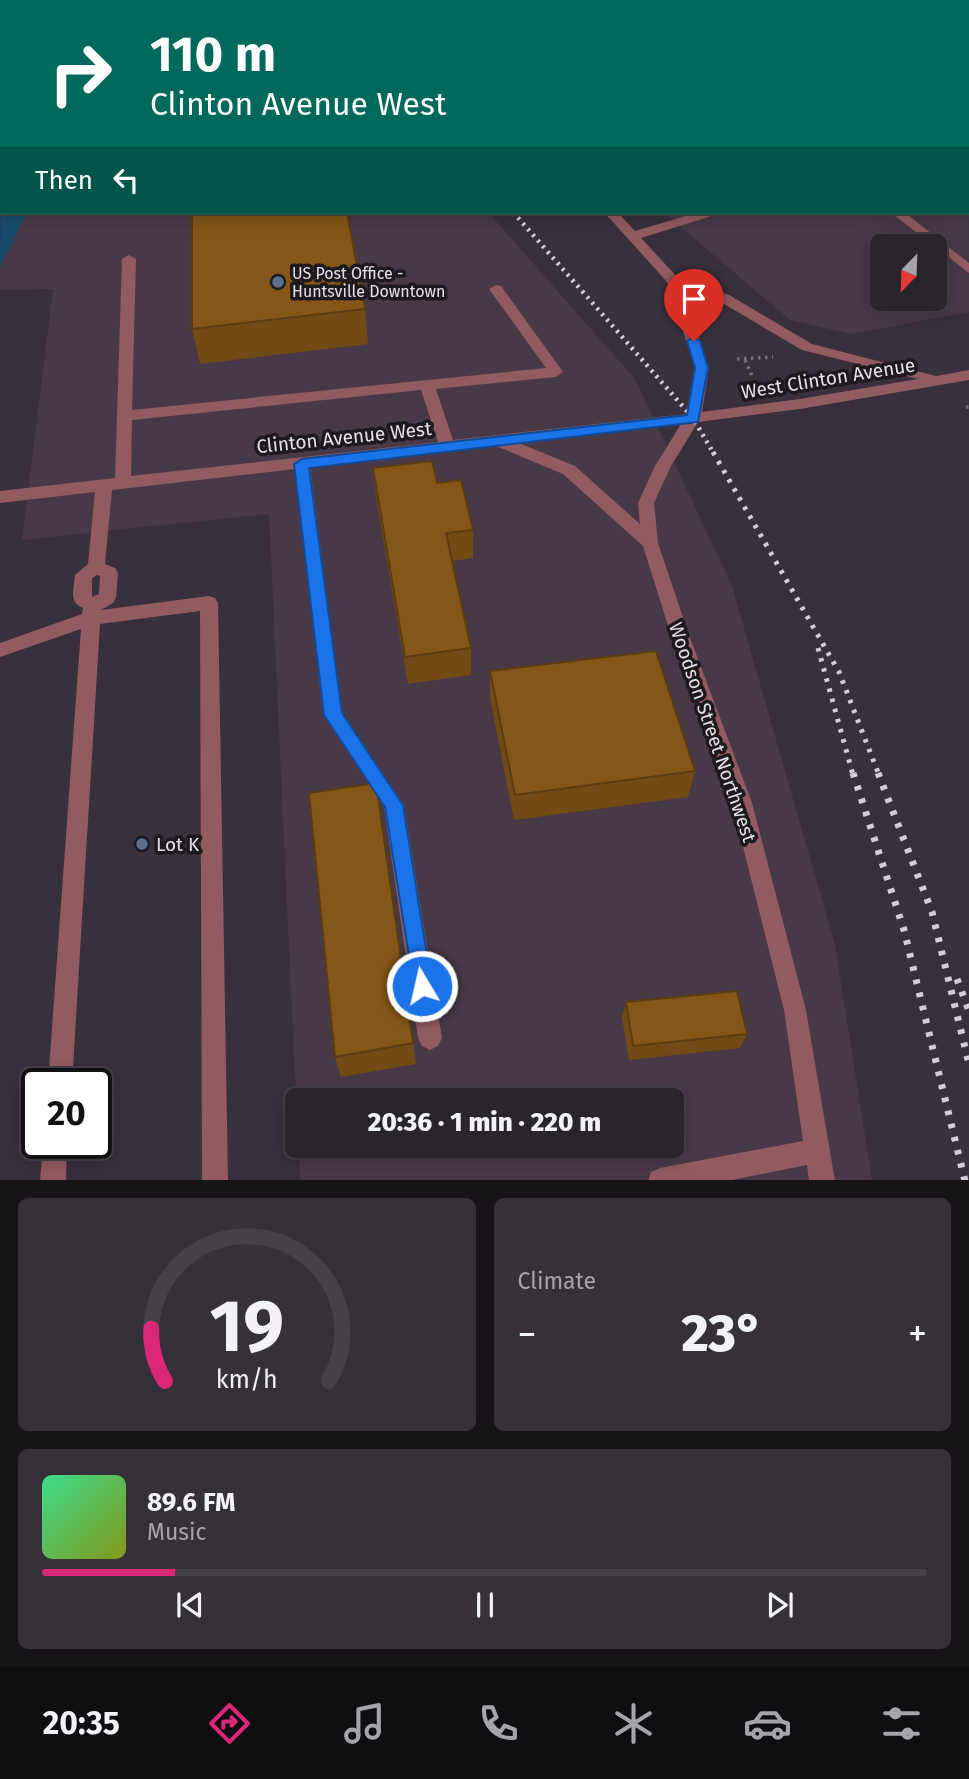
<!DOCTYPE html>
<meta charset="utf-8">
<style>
body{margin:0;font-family:"Fira Sans",sans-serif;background:#363038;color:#f1f3f6;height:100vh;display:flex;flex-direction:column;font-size:26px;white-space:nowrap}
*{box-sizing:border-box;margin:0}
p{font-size:23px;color:#a5a4a9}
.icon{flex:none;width:38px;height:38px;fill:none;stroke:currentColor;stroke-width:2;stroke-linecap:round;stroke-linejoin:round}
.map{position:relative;height:1180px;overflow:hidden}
.panel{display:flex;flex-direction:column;gap:18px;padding:18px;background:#171418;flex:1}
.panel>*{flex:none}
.guide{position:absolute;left:0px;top:0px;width:970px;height:214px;box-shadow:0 4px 18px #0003,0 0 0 2px #464148;background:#00695c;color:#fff;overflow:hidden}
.needle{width:46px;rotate:203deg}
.tools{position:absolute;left:870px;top:234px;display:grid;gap:14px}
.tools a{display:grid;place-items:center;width:77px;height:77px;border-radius:10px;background:#2a242c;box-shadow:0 4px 18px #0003,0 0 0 2px #464148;font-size:35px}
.speed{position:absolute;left:21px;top:1068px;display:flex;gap:14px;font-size:35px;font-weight:700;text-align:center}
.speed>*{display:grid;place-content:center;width:91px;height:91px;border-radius:50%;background:#2a242c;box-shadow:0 4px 18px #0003,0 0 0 2px #464148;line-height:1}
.speed .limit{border:4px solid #111;border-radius:10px;background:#fff;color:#111}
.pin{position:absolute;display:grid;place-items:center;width:60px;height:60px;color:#fff;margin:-72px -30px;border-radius:50% 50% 50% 0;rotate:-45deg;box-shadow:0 0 7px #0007}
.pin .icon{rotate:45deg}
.me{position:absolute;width:77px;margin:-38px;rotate:351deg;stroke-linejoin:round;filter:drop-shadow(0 0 5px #0008)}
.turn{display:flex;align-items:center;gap:24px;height:147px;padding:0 35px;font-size:32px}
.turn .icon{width:91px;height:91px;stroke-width:2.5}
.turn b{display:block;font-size:49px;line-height:60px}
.then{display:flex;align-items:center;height:66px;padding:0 35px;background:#0003;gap:14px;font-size:26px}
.big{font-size:52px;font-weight:800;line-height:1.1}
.panel .widget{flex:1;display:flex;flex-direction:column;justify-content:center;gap:10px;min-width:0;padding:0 24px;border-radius:10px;background:#363038}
.panel .dial{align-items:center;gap:0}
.dial svg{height:182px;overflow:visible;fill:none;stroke:#464148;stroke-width:7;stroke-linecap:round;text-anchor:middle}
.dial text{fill:#f1f3f6;stroke:none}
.song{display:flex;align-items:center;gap:21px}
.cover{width:84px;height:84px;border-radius:10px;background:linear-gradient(135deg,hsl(150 70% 55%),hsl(70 70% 35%))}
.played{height:7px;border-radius:4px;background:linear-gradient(90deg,#db2777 15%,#464148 15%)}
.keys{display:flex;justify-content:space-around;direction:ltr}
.heat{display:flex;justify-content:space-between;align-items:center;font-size:38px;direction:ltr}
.panel .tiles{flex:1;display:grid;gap:18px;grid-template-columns:1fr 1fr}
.widget:last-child{grid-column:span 2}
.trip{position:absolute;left:285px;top:1088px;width:399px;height:70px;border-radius:10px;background:#2a242c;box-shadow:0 4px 18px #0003,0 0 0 2px #464148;font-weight:800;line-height:70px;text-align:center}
.tabs{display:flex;height:112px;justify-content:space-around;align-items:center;background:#110e12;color:#a5a4a9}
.tabs .icon{width:49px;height:49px}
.tabs .on{color:#db2777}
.tabs b{font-size:32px;color:#f1f3f6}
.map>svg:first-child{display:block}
.commercial{fill:#473946;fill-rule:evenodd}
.water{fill:#174b6c}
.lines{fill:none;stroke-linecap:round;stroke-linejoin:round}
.path{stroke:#77707a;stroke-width:3.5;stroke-dasharray:2.5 4.5;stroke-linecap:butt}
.minor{fill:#915b61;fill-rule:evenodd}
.highway{fill:#f0a2a9;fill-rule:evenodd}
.rail-far3{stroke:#d3ced5;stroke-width:3.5;stroke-dasharray:2.5 4.5;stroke-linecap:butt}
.rail-far2{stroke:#d3ced5;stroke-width:4.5;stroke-dasharray:2.5 5;stroke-linecap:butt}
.rail-far1{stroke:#d3ced5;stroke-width:5;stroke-dasharray:3.5 7;stroke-linecap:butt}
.rail{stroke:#d3ced5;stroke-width:7;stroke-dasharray:4.5 9;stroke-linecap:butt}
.wall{fill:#724a15}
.shaded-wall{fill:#5c3c11}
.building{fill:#845618;stroke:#5c3c11;stroke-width:2}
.route{fill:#1a73e8;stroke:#114b97;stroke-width:2}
.service-dot{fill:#5c6f8a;stroke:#1d1a1f;stroke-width:2.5}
.labels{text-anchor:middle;stroke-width:7;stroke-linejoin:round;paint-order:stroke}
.far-poi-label{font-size:16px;fill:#e5e1e7;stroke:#1d1a1f;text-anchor:start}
.street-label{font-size:19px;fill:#e5e1e7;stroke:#1d1a1f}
.poi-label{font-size:19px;fill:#e5e1e7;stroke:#1d1a1f;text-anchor:start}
</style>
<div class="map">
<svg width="969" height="1181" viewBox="0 0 969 1181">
<rect width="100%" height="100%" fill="#38303b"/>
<g class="commercial">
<path d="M968 56 969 312 851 334 790 320 663 212H968ZM882 247H934V299H882Z"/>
<polygon points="27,212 488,212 635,379 732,586 835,945 872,1180 300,1180 299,1146 672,1146 672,1101 298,1101 297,1122 269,514 22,540 53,289 0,290 0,267"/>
</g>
<polygon class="water" points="2,81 2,212 27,212 0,267"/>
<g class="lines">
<g class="path">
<polyline points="737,359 773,357"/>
<polyline points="745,360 753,378"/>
<polyline points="966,407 969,407"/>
</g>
<g class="minor">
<polygon points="401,0 412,0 413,2 402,2"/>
<polygon points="884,0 901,0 883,2"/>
<polygon points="968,152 969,153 969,161 968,160"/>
<path d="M604 212H617L635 231 699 212H717L715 215 641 238 678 278 729 295 812 344 936 376 969 370V380L800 409 698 422 671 466 654 503 658 543 689 635 752 803 806 1010 835 1181H809L807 1165 727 1181H648L651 1172 660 1168 803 1141 784 1010 732 803 671 635 643 546 563 474 496 446 310 467 342 713 404 805 442 1038 438 1046 430 1050 422 1046 418 1038 384 807 323 715 295 469 112 490 105 564 115 568 118 573 116 598 113 603 101 610 209 596 215 598 218 603 228 1181H202L200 611 100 624 72 1083H48L81 629 0 657V643L82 614 83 608C68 602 74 589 75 575L88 564 95 492 0 503V491L115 478 122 259 129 255 136 259 132 410 546 368 489 289 496 285 501 286 563 372 556 377 436 389 453 440 686 414 695 368 667 282ZM683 289 719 301 802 350 918 379 800 399 702 412 709 368ZM421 390 438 442 131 476 132 420ZM681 424 655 466 638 503 640 524 575 466 519 443ZM97 575 100 576 99 594 92 597V578Z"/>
<polygon points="890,212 904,212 969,263 969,273"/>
<polygon points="43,1143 67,1143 66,1181 40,1181"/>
</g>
<g class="highway">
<polygon points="959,0 969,0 969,3 958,2"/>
<polygon points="968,33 969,34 969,42 968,41"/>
</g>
<polyline class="rail-far3" points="326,0 328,2"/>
<polyline class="rail-far2" points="513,212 693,418 714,454"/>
<g class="rail-far1">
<polyline points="713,452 839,672 879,775"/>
<polyline points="818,648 853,775"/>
</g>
<g class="rail">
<polyline points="853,773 904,930 965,1181"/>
<polyline points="878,773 932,912 969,1064"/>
<polyline points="957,979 969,1011"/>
</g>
</g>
<g class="wall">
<polygon points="462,0 793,0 785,2 463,2"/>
<polygon points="365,309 368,344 200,364 192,329"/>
<polygon points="373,468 437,483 473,530 473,558 452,561 471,648 471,675 408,684 376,497"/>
<polygon points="490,671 695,771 688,797 514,820 490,698"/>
<polygon points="376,783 416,1064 341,1077 335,1057"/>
<polygon points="626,1002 747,1034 740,1048 629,1060 622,1017"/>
</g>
<polygon class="shaded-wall" points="648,0 793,0 785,2 639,2"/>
<g class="building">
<polygon points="495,0 648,0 639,2 497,2"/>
<polygon points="192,212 347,212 365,309 192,329"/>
<polygon points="432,461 437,483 461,480 473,530 446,533 471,648 405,657 373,468"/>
<polygon points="656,651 695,771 515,795 490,671"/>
<polygon points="376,783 413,1043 335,1057 309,793"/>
<polygon points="737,991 747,1034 633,1046 626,1002"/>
</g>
<polygon class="route" points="694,337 700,341 708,368 698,422 309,468 342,713 403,805 432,986 429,993 422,996 415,993 385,807 324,715 294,464 302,459 687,415 695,368 687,341"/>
<g class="service-dot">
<circle cx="278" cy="282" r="7"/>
<circle cx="142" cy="844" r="7"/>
</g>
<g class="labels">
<g class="far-poi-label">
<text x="292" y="279">US Post Office -<tspan x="292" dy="18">Huntsville Downtown</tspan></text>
</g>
<g class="street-label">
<text transform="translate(828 378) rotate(-9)" y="7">West Clinton Avenue</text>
<text transform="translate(344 437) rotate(-6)" y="7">Clinton Avenue West</text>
<text transform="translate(713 732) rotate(71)" y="7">Woodson Street Northwest</text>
</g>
<g class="poi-label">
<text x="156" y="851">Lot K</text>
</g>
</g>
</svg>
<div class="tools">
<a><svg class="needle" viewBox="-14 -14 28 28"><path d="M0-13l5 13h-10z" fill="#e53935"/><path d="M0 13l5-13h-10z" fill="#a5a4a9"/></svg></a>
</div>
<div class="speed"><div class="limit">20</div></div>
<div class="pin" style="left:694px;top:341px;background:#d93025"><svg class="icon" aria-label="arrive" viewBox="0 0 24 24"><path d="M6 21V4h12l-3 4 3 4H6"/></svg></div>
<svg class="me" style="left:422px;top:986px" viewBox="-20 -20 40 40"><circle r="17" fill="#1a73e8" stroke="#fff" stroke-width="3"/><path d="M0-11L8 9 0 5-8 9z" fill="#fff"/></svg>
<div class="trip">20:36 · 1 min · 220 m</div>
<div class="guide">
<div class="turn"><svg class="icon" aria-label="right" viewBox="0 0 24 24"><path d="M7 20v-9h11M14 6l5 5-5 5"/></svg><div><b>110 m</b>Clinton Avenue West</div></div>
<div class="then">Then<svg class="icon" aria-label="left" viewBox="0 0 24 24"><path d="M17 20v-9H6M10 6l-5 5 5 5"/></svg></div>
</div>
</div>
<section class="panel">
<div class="tiles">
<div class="widget dial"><svg viewBox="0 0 100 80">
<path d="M14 69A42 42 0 1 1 86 69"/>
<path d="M14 69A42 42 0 0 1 8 46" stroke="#db2777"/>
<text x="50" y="56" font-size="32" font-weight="700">19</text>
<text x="50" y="72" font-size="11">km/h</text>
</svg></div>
<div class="widget"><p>Climate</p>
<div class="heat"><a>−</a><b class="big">23°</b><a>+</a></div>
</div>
<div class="widget">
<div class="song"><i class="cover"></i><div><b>89.6 FM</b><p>Music</p></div></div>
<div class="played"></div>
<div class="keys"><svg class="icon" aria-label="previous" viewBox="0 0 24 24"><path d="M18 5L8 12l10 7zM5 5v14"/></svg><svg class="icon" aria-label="pause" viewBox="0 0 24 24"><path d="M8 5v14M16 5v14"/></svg><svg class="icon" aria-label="next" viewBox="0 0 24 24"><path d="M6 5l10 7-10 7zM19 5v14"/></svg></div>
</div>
</div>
</section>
<nav class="tabs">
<b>20:35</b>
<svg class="icon on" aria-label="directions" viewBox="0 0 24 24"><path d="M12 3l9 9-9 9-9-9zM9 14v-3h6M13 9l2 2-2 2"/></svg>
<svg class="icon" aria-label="music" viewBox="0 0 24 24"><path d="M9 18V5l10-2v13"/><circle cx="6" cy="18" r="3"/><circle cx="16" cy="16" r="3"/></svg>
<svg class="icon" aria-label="phone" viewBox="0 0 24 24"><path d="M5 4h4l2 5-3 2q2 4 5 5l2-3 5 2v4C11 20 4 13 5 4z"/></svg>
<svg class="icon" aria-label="climate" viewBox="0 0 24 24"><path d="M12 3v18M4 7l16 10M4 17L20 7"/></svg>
<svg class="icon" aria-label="car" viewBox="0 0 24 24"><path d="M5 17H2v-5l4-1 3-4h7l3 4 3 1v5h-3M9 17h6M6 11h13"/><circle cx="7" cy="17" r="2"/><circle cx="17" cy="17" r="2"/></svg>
<svg class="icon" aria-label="filters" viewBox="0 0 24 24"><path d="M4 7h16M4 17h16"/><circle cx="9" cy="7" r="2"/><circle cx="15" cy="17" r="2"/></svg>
</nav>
